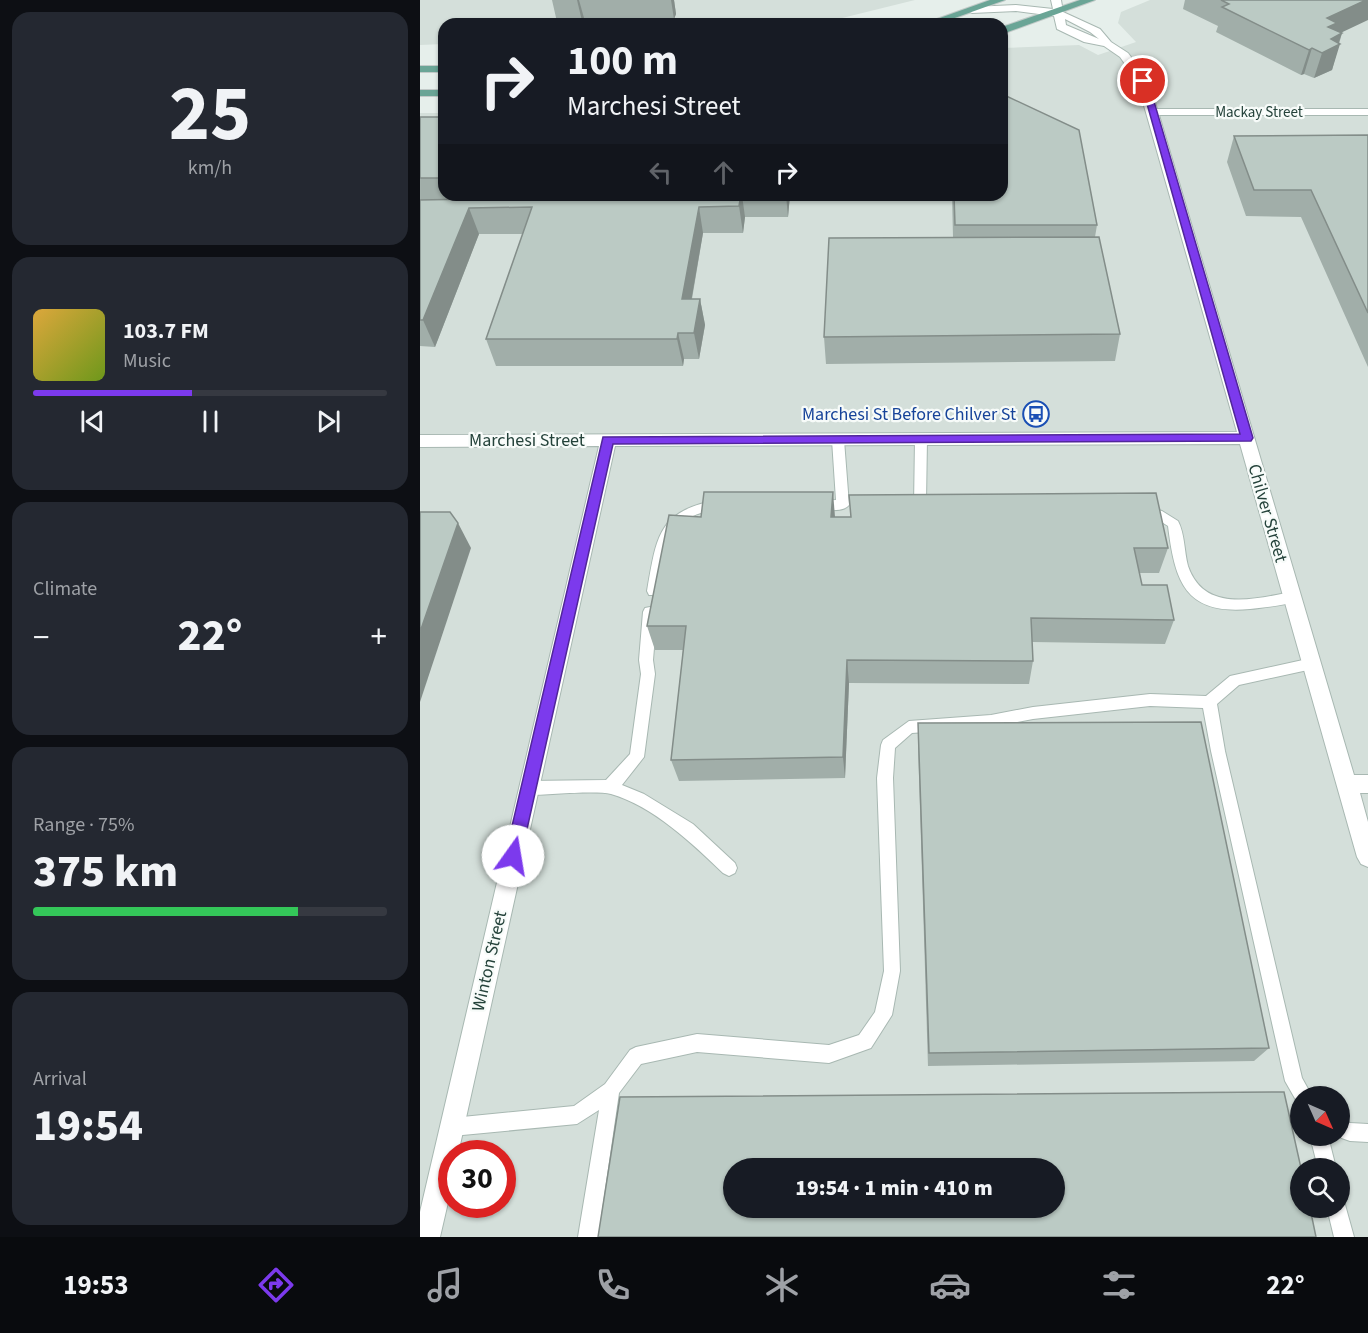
<!DOCTYPE html>
<meta charset="utf-8">
<style>
body{margin:0;font-family:"Source Sans 3",sans-serif;background:#242831;color:#f1f3f6;height:100vh;display:flex;flex-direction:column;font-size:22px;white-space:nowrap}
*{box-sizing:border-box;margin:0}
p{font-size:20px;color:#9ea1a6}
.icon{flex:none;width:33px;height:33px;fill:none;stroke:currentColor;stroke-width:2;stroke-linecap:round;stroke-linejoin:round}
.map{position:relative;flex:1;overflow:hidden}
.drawer{display:flex;flex-direction:column;gap:12px;padding:12px;background:#0d0f14;width:420px}
.drawer>*{flex:none}
.banner{position:absolute;left:18px;top:18px;width:570px;height:183px;border-radius:18px;box-shadow:0 2px 4px #0004;background:#171b24;color:#f1f3f6;overflow:hidden}
.needle{width:39px;rotate:135deg}
.tools{position:absolute;left:870px;top:1086px;display:grid;gap:12px}
.tools a{display:grid;place-items:center;width:60px;height:60px;border-radius:50%;background:#171b24;box-shadow:0 2px 4px #0004;font-size:30px}
.speed{position:absolute;left:18px;top:1140px;display:flex;gap:12px;font-size:30px;font-weight:700;text-align:center}
.speed>*{display:grid;place-content:center;width:78px;height:78px;border-radius:50%;background:#171b24;box-shadow:0 2px 4px #0004;line-height:1}
.speed .limit{border:9px solid #d22;background:#fff;color:#111}
.pin{position:absolute;display:grid;place-items:center;width:51px;height:51px;color:#fff;margin:-26px;border:3px solid #fff;border-radius:50%;box-shadow:0 2px 6px #0007}
.me{position:absolute;width:66px;margin:-33px;rotate:13deg;stroke-linejoin:round;filter:drop-shadow(0 0 4px #0008)}
.turn{display:flex;align-items:center;gap:21px;height:126px;padding:0 30px;font-size:27px}
.turn .icon{width:78px;height:78px;stroke-width:2.5}
.turn b{display:block;font-size:42px;line-height:51px}
.lanes{display:flex;align-items:center;height:57px;padding:0 30px;background:#0003;justify-content:center;gap:30px;direction:ltr}
.lanes .off{opacity:.35}
.big{font-size:45px;font-weight:800;line-height:1.1}
.drawer .card{flex:1;display:flex;flex-direction:column;justify-content:center;gap:9px;min-width:0;padding:0 21px;border-radius:18px;background:#242831}
.drawer .dial{align-items:center;gap:0}
.dial b{font-size:78px;line-height:1}
.song{display:flex;align-items:center;gap:18px}
.cover{width:72px;height:72px;border-radius:9px;background:linear-gradient(135deg,hsl(40 70% 55%),hsl(80 70% 35%))}
.played{height:6px;border-radius:3px;background:linear-gradient(90deg,#7c3aed 45%,#363941 45%)}
.keys{display:flex;justify-content:space-around;direction:ltr}
.heat{display:flex;justify-content:space-between;align-items:center;font-size:33px;direction:ltr}
.charge{height:9px;border-radius:4px;background:linear-gradient(90deg,#34c759 75%,#363941 0)}
.trip{position:absolute;left:303px;top:1158px;width:342px;height:60px;border-radius:30px;background:#171b24;box-shadow:0 2px 4px #0004;font-weight:800;line-height:60px;text-align:center}
.tabs{display:flex;height:96px;justify-content:space-around;align-items:center;background:#090b0e;color:#9ea1a6}
.tabs .icon{width:42px;height:42px}
.tabs .selected{color:#7c3aed}
.tabs b{font-size:27px;color:#f1f3f6}
main{display:flex;flex:1;min-height:0}
.map>svg:first-child{display:block}
.built{fill:#d4dfda;fill-rule:evenodd}
.lines{fill:none;stroke-linecap:round;stroke-linejoin:round}
.lane-casing{stroke:#a8b8b2;stroke-width:2}
.street-casing{stroke:#a8b8b2;stroke-width:2}
.primary-casing{stroke:#c2cac8;stroke-width:2}
.lane{fill:#fff;fill-rule:evenodd}
.street{fill:#fff;fill-rule:evenodd}
.primary{fill:#6aa596;fill-rule:evenodd}
.wall{fill:#a1aea9}
.shaded-wall{fill:#838d89}
.building{fill:#bbcac4;stroke:#838d89;stroke-width:1.5;fill-rule:evenodd}
.route{fill:#7c3aed;stroke:#51269a;stroke-width:1.5}
.labels{text-anchor:middle;stroke-width:4.5;stroke-linejoin:round;paint-order:stroke}
.far-street-label{font-size:15px;fill:#24423a;stroke:#f7fbf9}
.transit-label{font-size:18px;fill:#164399;stroke:#f7fbf9;text-anchor:end}
.street-label{font-size:18px;fill:#24423a;stroke:#f7fbf9}
</style>
<main>
<section class="drawer">
<div class="card dial"><b>25</b><p>km/h</p></div>
<div class="card">
<div class="song"><i class="cover"></i><div><b>103.7 FM</b><p>Music</p></div></div>
<div class="played"></div>
<div class="keys"><svg class="icon" aria-label="previous" viewBox="0 0 24 24"><path d="M18 5L8 12l10 7zM5 5v14"/></svg><svg class="icon" aria-label="pause" viewBox="0 0 24 24"><path d="M8 5v14M16 5v14"/></svg><svg class="icon" aria-label="next" viewBox="0 0 24 24"><path d="M6 5l10 7-10 7zM19 5v14"/></svg></div>
</div>
<div class="card"><p>Climate</p>
<div class="heat"><a>−</a><b class="big">22°</b><a>+</a></div>
</div>
<div class="card"><p>Range · 75%</p><b class="big">375 km</b><div class="charge"></div></div>
<div class="card"><p>Arrival</p><b class="big">19:54</b></div>
</section>
<div class="map">
<svg width="948" height="1237" viewBox="0 0 948 1237">
<rect width="100%" height="100%" fill="#e6efeb"/>
<g class="built">
<polygon points="0,0 495,0 406,22 388,24 24,24 24,44 0,45"/>
<path d="M730 0H948V1237H0V113H24V195H582V48L659 45 678 55 716 42 698 23 701 12ZM880 1096H920V1136H880ZM32 1154H82V1204H32ZM314 1168H634V1208H314ZM880 1168H920V1208H880Z"/>
</g>
<g class="lines">
<g class="lane-casing">
<g id="lane">
<polygon points="501,435 507,439 506,502 511,506 505,511 496,509 494,506 495,439"/>
<path d="M418 436 424 440 429 505C423 513 398 511 392 504L394 501 416 500 412 440Z"/>
<path d="M301 499 305 501 307 504 305 507C295 511 283 511 273 516 245 529 245 565 241 591L239 595H229L227 591C237 534 238 511 301 499Z"/>
<path d="M722 506 742 511 758 521C765 534 764 551 768 566 784 613 834 599 872 592L877 593 879 597 877 601C862 606 846 607 830 609 766 615 755 583 748 526L735 518 718 514 716 511 718 508Z"/>
<path d="M230 607 235 608 237 612 233 660 235 674 224 757 202 785 224 794 273 824 315 863 317 868 315 873 309 876 303 873C273 844 233 806 191 794 175 790 127 795 108 795L103 793 100 788 103 783 108 781 186 780 210 754 221 674 219 660 223 612 225 608Z"/>
<polygon points="892,658 897,660 899,664 897,668 819,685 797,704 805,751 882,1078 892,1096 880,1096 880,1104 877,1102 865,1081 791,751 783,708 730,706 613,719 571,727 492,733 475,748 473,778 480,971 472,1015 451,1048 409,1063 277,1052 221,1064 199,1093 178,1237 158,1237 179,1110 157,1124 32,1136 26,1133 23,1127 26,1121 32,1118 154,1106 185,1084 210,1050 216,1047 277,1034 409,1045 439,1035 455,1012 464,971 457,778 461,745 463,740 489,721 571,715 613,707 730,694 786,696 810,676"/>
<polygon points="920,1119 930,1123 948,1124 948,1142 930,1141 916,1136 920,1136"/>
<polygon points="890,1136 908,1136 916,1168 898,1168"/>
<polygon points="920,1199 924,1201 934,1237 914,1237 907,1208 920,1208"/>
</g>
</g>
<g class="street-casing">
<path id="street" d="M631 0H641L643 12 680 29 691 42 708 53 729 81 737 109H948V115H739L934 775H948V793H940L948 822V867L941 864 937 857 820 444 195 446 38 1154H32V1185L20 1237H0V1212L179 446 0 447V435L817 432 717 81 700 57 684 46 664 42 637 29 634 16 596 11 552 13 547 10 552 7 596 5 633 9ZM645 19 670 32 679 39 646 25Z"/>
</g>
<g class="primary-casing">
<g id="primary">
<polygon points="570,0 585,0 518,24 503,24"/>
<polygon points="660,0 675,0 582,34 582,27"/>
<rect x="0" y="66" width="24" height="6"/>
<rect x="0" y="90" width="24" height="6"/>
</g>
</g>
<use href="#lane" class="lane"/>
<use href="#street" class="street"/>
<use href="#primary" class="primary"/>
</g>
<g class="wall">
<polygon points="132,0 254,0 256,14 254,19 164,18 162,21 137,22"/>
<polygon points="765,0 948,0 921,33 922,33 912,70 894,78 884,74 881,75 796,32 798,26 763,9"/>
<polygon points="0,117 24,117 24,195 370,195 368,217 325,217 323,233 283,233 272,299 280,299 285,325 279,359 264,359 263,366 76,366 66,339 103,234 59,234 15,347 0,346"/>
<polygon points="948,135 948,367 881,217 826,216 807,162 814,136"/>
<polygon points="532,195 582,195 677,225 675,237 700,334 695,361 406,364 404,337 533,237"/>
<polygon points="281,517 415,517 748,548 739,573 719,573 722,585 754,620 745,644 612,642 613,661 609,684 429,683 425,778 259,781 251,760 263,650 235,650 227,626"/>
<polygon points="498,723 849,1048 834,1061 508,1066 498,745"/>
</g>
<g class="shaded-wall">
<polygon points="157,0 159,0 164,18 162,21"/>
<polygon points="251,0 254,0 256,14 254,19"/>
<polygon points="946,0 948,0 948,20 912,37 922,33 918,45 920,44 912,70 894,78 902,53 908,48 900,52 904,41 907,18"/>
<polygon points="892,48 884,74 881,75 889,50"/>
<polygon points="321,195 322,195 325,217 323,233 319,206"/>
<polygon points="366,195 370,195 368,217"/>
<polygon points="279,207 283,233 267,325 262,299"/>
<polygon points="49,208 59,234 15,347 3,320"/>
<polygon points="280,299 285,325 279,359 274,333"/>
<polygon points="258,333 264,359 263,366 257,339"/>
<polygon points="413,492 415,517 411,517"/>
<polygon points="38,523 51,548 0,702 0,632"/>
<polygon points="427,660 429,683 425,778 423,757"/>
</g>
<g class="building">
<polygon points="801,0 946,0 907,18 917,23 908,27 922,33 911,39 920,44 902,53 892,48 889,50 802,7 809,4"/>
<polygon points="582,94 659,130 677,225 535,225 534,195 582,195"/>
<rect x="0" y="117" width="24" height="61"/>
<polygon points="948,135 948,313 891,190 834,190 814,136"/>
<polygon points="54,195 321,195 319,206 279,207 262,299 280,299 274,333 258,333 257,339 66,339 112,207 49,208 3,320 0,320 0,200 52,199"/>
<polygon points="679,237 700,334 404,337 409,238"/>
<polygon points="284,492 413,492 411,517 431,517 429,495 736,493 748,548 714,548 722,585 747,585 754,620 611,618 613,661 427,660 423,757 251,760 266,626 227,626 249,515 281,517"/>
<polygon points="0,512 30,512 38,523 0,632"/>
<polygon points="781,722 849,1048 509,1053 498,723"/>
<path d="M864 1092 881 1168 880 1208H890L896 1237H178L200 1097ZM314 1168H634V1208H314Z"/>
</g>
<polygon class="route" points="720,79 728,81 833,438 831,441 193,444 101,856 99,861 93,863 87,861 85,856 183,437 820,434"/>
<defs>
<g id="bus-ring" transform="scale(1.35)"><circle r="9.5" fill="#f7fbf9" stroke="#1a4fb4" stroke-width="1.5"/><path d="M-5-6H5V4H4V6H2V4H-2V6H-4V4H-5ZM-3.5-4V0h7V-4ZM-3.5 1.2v1.5H-2V1.2ZM2 1.2v1.5H3.5V1.2Z" fill="#1a4fb4"/></g>
</defs>
<g fill-rule="evenodd">
<use href="#bus-ring" x="616" y="414"/>
</g>
<g class="labels">
<g class="far-street-label">
<text x="839" y="117">Mackay Street</text>
</g>
<g class="transit-label">
<text x="596" y="420">Marchesi St Before Chilver St</text>
</g>
<g class="street-label">
<text x="107" y="446">Marchesi Street</text>
<text transform="translate(848 513) rotate(74)" y="6">Chilver Street</text>
<text transform="translate(69 961) rotate(-77)" y="6">Winton Street</text>
</g>
</g>
</svg>
<div class="tools">
<a><svg class="needle" viewBox="-14 -14 28 28"><path d="M0-13l5 13h-10z" fill="#e53935"/><path d="M0 13l5-13h-10z" fill="#9ea1a6"/></svg></a>
<a><svg class="icon" aria-label="search" viewBox="0 0 24 24"><circle cx="10" cy="10" r="6"/><path d="M15 15l6 6"/></svg></a>
</div>
<div class="speed"><div class="limit">30</div></div>
<div class="pin" style="left:723px;top:81px;background:#d93025"><svg class="icon" aria-label="arrive" viewBox="0 0 24 24"><path d="M6 21V4h12l-3 4 3 4H6"/></svg></div>
<svg class="me" style="left:93px;top:856px" viewBox="-20 -20 40 40"><circle r="19" fill="#fff"/><path d="M0-13L10 11 0 6-10 11z" fill="#7c3aed"/></svg>
<div class="trip">19:54 · 1 min · 410 m</div>
<div class="banner">
<div class="turn"><svg class="icon" aria-label="right" viewBox="0 0 24 24"><path d="M7 20v-9h11M14 6l5 5-5 5"/></svg><div><b>100 m</b>Marchesi Street</div></div>
<div class="lanes"><svg class="icon off" aria-label="left" viewBox="0 0 24 24"><path d="M17 20v-9H6M10 6l-5 5 5 5"/></svg><svg class="icon off" aria-label="ahead" viewBox="0 0 24 24"><path d="M12 20V5M6 11l6-6 6 6"/></svg><svg class="icon" aria-label="right" viewBox="0 0 24 24"><path d="M7 20v-9h11M14 6l5 5-5 5"/></svg></div>
</div>
</div>
</main>
<nav class="tabs">
<b>19:53</b>
<svg class="icon selected" aria-label="directions" viewBox="0 0 24 24"><path d="M12 3l9 9-9 9-9-9zM9 14v-3h6M13 9l2 2-2 2"/></svg>
<svg class="icon" aria-label="music" viewBox="0 0 24 24"><path d="M9 18V5l10-2v13"/><circle cx="6" cy="18" r="3"/><circle cx="16" cy="16" r="3"/></svg>
<svg class="icon" aria-label="phone" viewBox="0 0 24 24"><path d="M5 4h4l2 5-3 2q2 4 5 5l2-3 5 2v4C11 20 4 13 5 4z"/></svg>
<svg class="icon" aria-label="climate" viewBox="0 0 24 24"><path d="M12 3v18M4 7l16 10M4 17L20 7"/></svg>
<svg class="icon" aria-label="car" viewBox="0 0 24 24"><path d="M5 17H2v-5l4-1 3-4h7l3 4 3 1v5h-3M9 17h6M6 11h13"/><circle cx="7" cy="17" r="2"/><circle cx="17" cy="17" r="2"/></svg>
<svg class="icon" aria-label="filters" viewBox="0 0 24 24"><path d="M4 7h16M4 17h16"/><circle cx="9" cy="7" r="2"/><circle cx="15" cy="17" r="2"/></svg>
<b>22°</b>
</nav>
